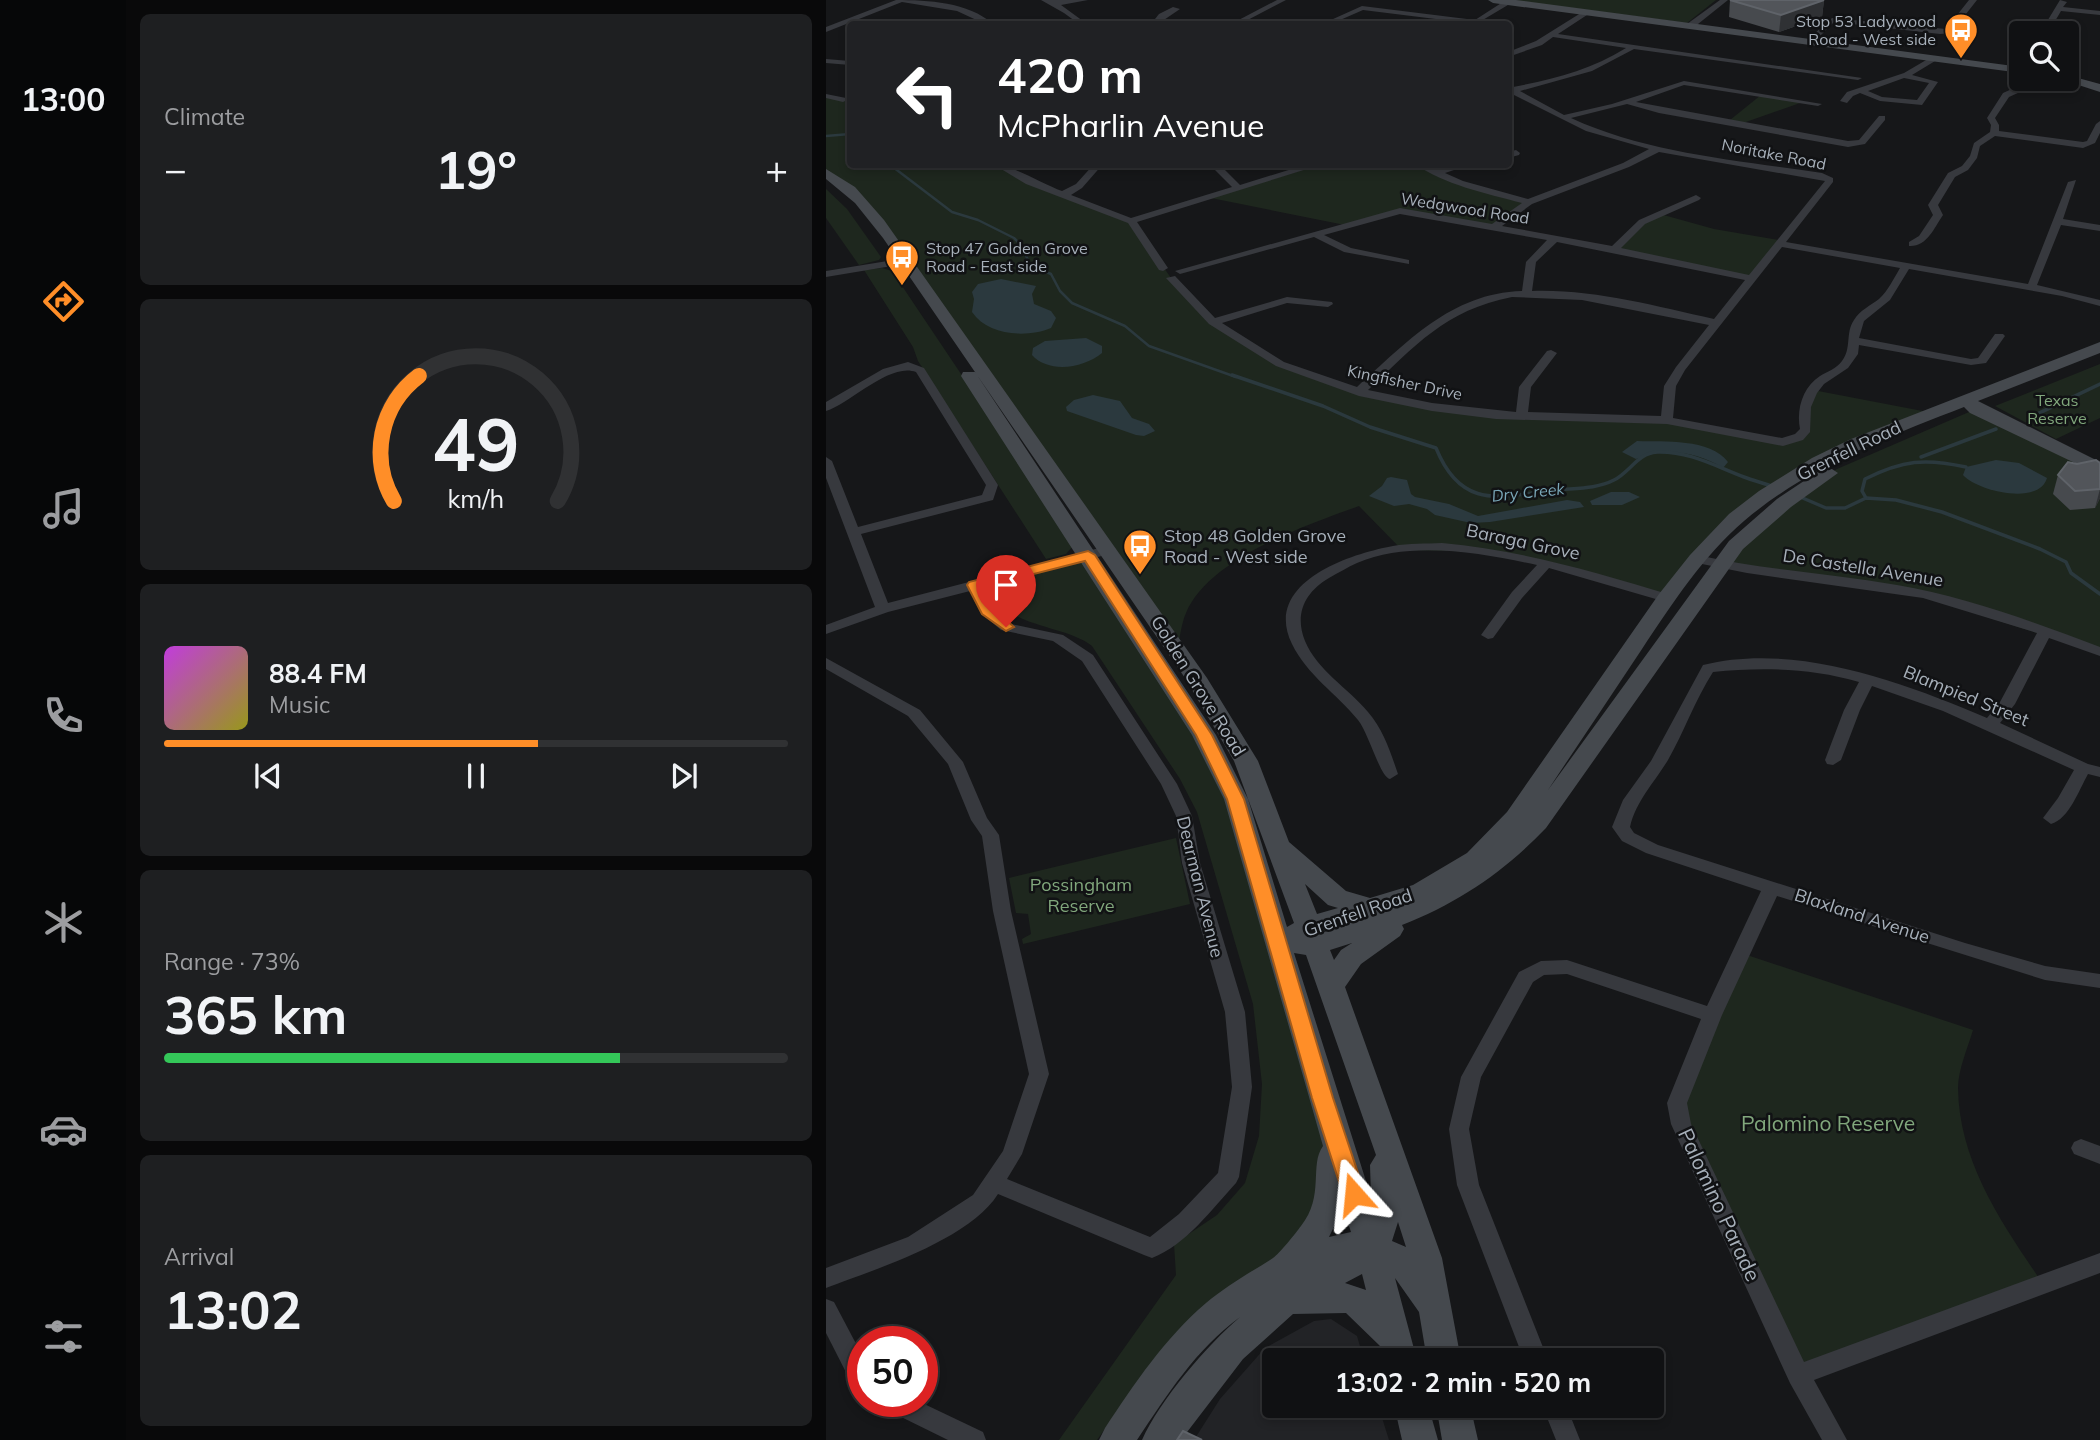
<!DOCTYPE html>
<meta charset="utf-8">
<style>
body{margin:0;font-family:Mulish,sans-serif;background:#1e1f21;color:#f1f3f6;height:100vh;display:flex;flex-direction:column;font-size:26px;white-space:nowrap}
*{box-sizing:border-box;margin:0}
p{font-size:23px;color:#9c9da0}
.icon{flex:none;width:38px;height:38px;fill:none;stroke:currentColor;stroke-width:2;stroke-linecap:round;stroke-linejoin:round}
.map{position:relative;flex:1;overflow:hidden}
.details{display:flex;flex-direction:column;gap:14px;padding:14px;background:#09090a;width:700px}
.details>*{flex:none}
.hud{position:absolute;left:21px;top:21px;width:665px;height:147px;border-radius:7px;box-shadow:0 4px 10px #0003,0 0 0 2px #303133;background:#202124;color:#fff;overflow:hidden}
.fabs{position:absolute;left:1183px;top:21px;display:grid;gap:14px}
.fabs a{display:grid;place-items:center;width:70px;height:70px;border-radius:7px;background:#101113;box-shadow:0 4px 10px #0003,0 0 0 2px #303133;font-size:35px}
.speed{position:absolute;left:21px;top:1326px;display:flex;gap:14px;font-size:35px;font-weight:700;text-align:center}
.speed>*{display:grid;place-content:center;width:91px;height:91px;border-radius:50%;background:#101113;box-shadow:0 4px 10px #0003,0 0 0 2px #303133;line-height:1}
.speed .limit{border:10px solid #d22;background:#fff;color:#111}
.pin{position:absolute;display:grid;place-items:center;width:60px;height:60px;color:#fff;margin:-72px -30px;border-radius:50% 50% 50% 0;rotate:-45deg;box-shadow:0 0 7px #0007}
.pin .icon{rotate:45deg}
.me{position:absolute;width:77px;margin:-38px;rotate:342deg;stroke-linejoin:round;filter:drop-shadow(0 0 5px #0008)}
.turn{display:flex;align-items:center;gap:24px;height:147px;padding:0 35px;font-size:32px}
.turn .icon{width:91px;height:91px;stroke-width:2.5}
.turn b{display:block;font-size:49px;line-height:60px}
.big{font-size:52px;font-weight:700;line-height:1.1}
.details .widget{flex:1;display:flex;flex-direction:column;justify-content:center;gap:10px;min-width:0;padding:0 24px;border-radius:10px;background:#1e1f21}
.details .dial{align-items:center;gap:0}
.dial svg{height:182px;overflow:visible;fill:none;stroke:#303133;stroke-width:7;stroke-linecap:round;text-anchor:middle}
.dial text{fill:#f1f3f6;stroke:none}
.song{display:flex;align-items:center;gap:21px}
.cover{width:84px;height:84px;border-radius:10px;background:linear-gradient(135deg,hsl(290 70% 55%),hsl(60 70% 35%))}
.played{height:7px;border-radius:4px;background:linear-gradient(90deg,#ff8e28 60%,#303133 60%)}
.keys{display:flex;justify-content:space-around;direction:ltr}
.heat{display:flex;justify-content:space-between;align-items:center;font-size:38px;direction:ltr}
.charge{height:10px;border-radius:5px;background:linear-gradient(90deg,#34c759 73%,#303133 0)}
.trip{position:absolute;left:436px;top:1348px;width:402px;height:70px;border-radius:7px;background:#101113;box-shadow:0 4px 10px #0003,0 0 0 2px #303133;font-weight:700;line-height:70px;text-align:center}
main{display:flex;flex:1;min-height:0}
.menu{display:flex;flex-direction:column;width:126px;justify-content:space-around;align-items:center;background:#060708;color:#9c9da0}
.menu .icon{width:49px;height:49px}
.menu .active{color:#ff8e28}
.menu b{font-size:32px;color:#f1f3f6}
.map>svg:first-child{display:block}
.built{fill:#222326}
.green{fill:#1e271e}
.water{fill:#2b393e}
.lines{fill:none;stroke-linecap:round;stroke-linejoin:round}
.stream-far1{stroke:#2b393e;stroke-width:2.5}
.stream{stroke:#2b393e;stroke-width:3.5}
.street{fill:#37393e;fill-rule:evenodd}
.secondary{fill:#45494e;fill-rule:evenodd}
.wall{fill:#474a4e}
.shaded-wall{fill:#2f3134}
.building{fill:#52555a;stroke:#5f6369;stroke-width:2}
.route{fill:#ff8e28;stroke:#a65c1a;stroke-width:2}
.labels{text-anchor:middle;stroke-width:5;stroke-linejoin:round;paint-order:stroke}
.far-poi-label{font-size:16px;fill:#a7b0ba;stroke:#111214;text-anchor:end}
.far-street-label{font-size:16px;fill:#a7b0ba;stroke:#111214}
.far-park-label{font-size:16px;fill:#81a77c;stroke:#111214}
.far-water-label{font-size:16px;font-style:italic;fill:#7aa7b8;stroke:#111214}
.street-label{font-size:18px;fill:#a7b0ba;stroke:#111214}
.poi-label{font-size:18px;fill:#a7b0ba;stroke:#111214;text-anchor:start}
.park-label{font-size:18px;fill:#81a77c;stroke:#111214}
.near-park-label{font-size:21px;fill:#81a77c;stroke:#111214}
.near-street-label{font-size:21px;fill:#a7b0ba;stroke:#111214}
</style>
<main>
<nav class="menu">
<b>13:00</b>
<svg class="icon active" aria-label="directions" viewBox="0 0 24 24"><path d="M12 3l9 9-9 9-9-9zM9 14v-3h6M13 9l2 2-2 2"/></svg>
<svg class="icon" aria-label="music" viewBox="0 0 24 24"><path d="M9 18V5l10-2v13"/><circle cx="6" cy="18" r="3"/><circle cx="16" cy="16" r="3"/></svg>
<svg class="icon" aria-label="phone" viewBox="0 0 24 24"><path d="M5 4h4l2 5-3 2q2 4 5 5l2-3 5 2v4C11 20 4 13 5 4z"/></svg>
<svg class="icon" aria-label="climate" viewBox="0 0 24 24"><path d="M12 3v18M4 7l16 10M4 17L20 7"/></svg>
<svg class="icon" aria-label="car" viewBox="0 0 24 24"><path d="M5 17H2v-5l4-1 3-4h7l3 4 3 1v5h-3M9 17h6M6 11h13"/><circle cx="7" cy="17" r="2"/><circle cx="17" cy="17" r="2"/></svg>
<svg class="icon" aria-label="filters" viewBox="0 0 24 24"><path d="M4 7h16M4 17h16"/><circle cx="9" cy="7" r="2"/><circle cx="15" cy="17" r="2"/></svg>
</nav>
<section class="details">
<div class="widget"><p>Climate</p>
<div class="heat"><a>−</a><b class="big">19°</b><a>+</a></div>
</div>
<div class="widget dial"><svg viewBox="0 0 100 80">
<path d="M14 69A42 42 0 1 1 86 69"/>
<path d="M14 69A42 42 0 0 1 25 14" stroke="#ff8e28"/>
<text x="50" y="56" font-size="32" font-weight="700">49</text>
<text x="50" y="72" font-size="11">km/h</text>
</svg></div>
<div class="widget">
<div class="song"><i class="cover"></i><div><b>88.4 FM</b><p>Music</p></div></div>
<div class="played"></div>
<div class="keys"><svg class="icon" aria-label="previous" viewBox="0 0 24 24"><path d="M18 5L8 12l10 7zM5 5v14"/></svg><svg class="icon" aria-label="pause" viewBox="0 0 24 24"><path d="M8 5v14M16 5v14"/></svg><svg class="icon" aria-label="next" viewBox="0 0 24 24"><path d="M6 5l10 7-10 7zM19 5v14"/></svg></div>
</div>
<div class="widget"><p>Range · 73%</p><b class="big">365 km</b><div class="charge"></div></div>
<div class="widget"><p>Arrival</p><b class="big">13:02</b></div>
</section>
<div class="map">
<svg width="1274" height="1440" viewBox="0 0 1274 1440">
<rect width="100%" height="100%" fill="#161719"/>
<polygon class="built" points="505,1319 531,1336 538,1360 448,1360 448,1405 552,1405 563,1440 368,1440 394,1399 439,1348 488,1321"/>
<g class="green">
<polygon points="685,0 890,0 861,23"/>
<polygon points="935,95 977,102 917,123 904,120"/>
<path d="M0 97 24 102V164L171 165 305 221 345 278 387 322 454 364 533 392 606 407 695 416 841 420 957 442 973 437 987 390 1107 413 1076 425 931 501 840 598 669 552 576 550 533 506C481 525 383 558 360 613 355 624 354 639 351 650L34 198 0 173Z"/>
<polygon points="593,164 608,173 703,202 669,227 574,211 519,225 385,198 493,165"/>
<polygon points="0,189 21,209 55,257 53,260 33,265 0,218"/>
<polygon points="834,214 888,229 958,241 924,278 788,249 816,222"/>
<polygon points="56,268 66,271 247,541 247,546 240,554 220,559 92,361 87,347 38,270"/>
<polygon points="1274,364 1274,418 1230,439 1169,406"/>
<polygon points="1150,409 1274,470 1274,653 1072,589 894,564 982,486 1011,469"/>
<path d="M250 562 256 563 371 737 401 800 503 1154 493 1225 299 1400 271 1440H233L350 1275 348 1244 391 1215 419 1183 433 1136 436 1084 427 1004 371 812 354 779 266 646C239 625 184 628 167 594L177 581Z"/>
<polygon points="350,838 364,904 197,944 196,939 205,934 202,914 190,913 183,878"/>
<path d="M915 953 1147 1030C1142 1047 1132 1070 1132 1088 1133 1163 1177 1225 1217 1284L972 1375 851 1103Z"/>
</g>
<g class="water">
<path d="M175 279 210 286 206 294 208 304 225 311 230 318 225 328C201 338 162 336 146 312L148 299 146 292 152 284Z"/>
<path d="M260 338 276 346V353C258 368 223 374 206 355L207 348 219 341Z"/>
<polygon points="267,395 294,401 306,418 323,424 329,431 318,436 310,435 241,411 240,407 248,400"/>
<path d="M811 441C838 442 884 438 902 462L897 468C871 452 839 447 810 459L796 452Z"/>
<path d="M1170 460 1193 463 1221 478C1213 506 1151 491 1137 475L1140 467Z"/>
<polygon points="565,477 581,480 585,494 589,497 623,504 652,516 741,500 754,502 758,507 664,522 645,523 609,515 601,509 583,504 568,506 543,496 556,486 561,478"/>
<polygon points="785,492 803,492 814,497 796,505 766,505 764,501"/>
</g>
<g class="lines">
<g class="stream-far1">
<polyline points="0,136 24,134"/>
<polyline points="63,164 126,212 152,220 188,238 196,246 204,265 225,274 234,291 246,303 299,326 323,346 410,377"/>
</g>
<g class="stream">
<path d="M406 375 497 406 544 427 610 448C636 512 676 496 730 490 749 488 771 489 788 480 804 472 812 453 831 452 863 451 889 466 918 477 928 481 938 483 948 487"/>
<polyline points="1203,418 1274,384"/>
<polyline points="1095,457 1170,429"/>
<polyline points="972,496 1000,508 1019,508 1040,498 1070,500 1116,512 1214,549 1240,562 1245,573 1274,594"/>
<path d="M1040 498 1036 491 1039 479C1077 460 1099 458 1140 467"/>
</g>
<g class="street">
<path d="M70 0C102 0 142 2 167 24H159L131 11 76 2 0 32V27Z"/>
<polygon points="215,0 262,0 235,5 261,24 253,24 238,13"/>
<polygon points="451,0 460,0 414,24 405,24"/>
<polygon points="680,0 687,2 650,24 537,10 505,24 496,24 536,6 649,20"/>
<polygon points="894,0 902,0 867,28 861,28 861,24"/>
<polygon points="1143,0 1151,0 1125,33 1114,34 1008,22 986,44 979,42 1006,18 1120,29"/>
<polygon points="1234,0 1241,2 1237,7 1274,11 1274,15 1235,11 1222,33 1214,33"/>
<polygon points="347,7 354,9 332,24 325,24 333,14"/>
<path d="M758 11 761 15 732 34 1036 78 1032 80 808 49 766 71 694 91 738 115 786 104 858 81 996 104 992 106 858 85 810 102 1022 141 1033 140 1053 116H1059V120L1039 144 1022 147 833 113 801 104 745 118C823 154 912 160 996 173L1007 178V182L960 242 1202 284 1242 182 1250 180 1237 219 1274 225V231L1235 225 1211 285 1274 300V306L1236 296 1083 269 1064 300 1038 321 1033 338 1145 359 1152 358 1169 334H1177L1179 336 1160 363 1145 365 1033 345 1032 354 1022 368 998 384 991 393 985 407 984 432 977 440 957 446 841 424 670 419 606 411 533 396 450 366 383 324 340 278 349 276 389 318 461 297 506 302 507 304 502 307 461 303 396 323 458 362 531 387C580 343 625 293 696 291L700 262 721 240 574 214 498 235 525 248 583 260V264L518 252 488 237 354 274 349 271 574 208 666 224 696 203C659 193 619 185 589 164H601L612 169 630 164H646L619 173 637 181 702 199 797 163 823 149 760 131 682 92V88C724 80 763 71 800 48L727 37 716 45 682 57V52L710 41ZM833 152 999 181 923 275 795 248 819 224 873 200 875 198 870 195 813 220 786 246 676 226 706 204 803 167ZM731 242 919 280 888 319C828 306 768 289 706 291L710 262ZM956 247 1074 268C1068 278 1062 291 1053 299 1044 306 1034 310 1028 320 1019 333 1026 348 1016 361 1010 369 1002 371 994 376 977 387 970 409 974 429L969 434 956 438 847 418 850 386 859 370ZM686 297 756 300 883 325 850 367 838 386 835 416 702 412 705 387 731 353 725 350 721 351 693 387 690 412 606 403 542 390C589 346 619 310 686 297Z"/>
<path d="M1107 56 1114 58 1086 75 1112 82 1096 105 1054 101 1034 93 1027 96 1021 103 1014 101 1021 92 1078 73ZM1078 78 1103 83 1091 100 1056 97 1042 91Z"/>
<polygon points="0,59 24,61 24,65 0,63"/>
<path d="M1195 77 1202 79 1194 92 1183 97 1169 118 1173 125V131L1257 142 1261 141 1270 124 1274 121V133L1269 143 1257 148 1169 136 1154 146 1151 158 1142 170 1129 177 1112 205 1117 215C1108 228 1101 247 1083 246V242L1093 236 1107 215 1102 205 1122 173 1136 166 1144 156 1148 143 1164 132 1165 125 1161 118 1177 93 1188 88Z"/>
<polygon points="0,94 20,98 21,100 17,102 0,98"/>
<polygon points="690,150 694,153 693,155 682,158 682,152"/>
<path d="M167 164C184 164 217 184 236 191L250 184 268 164H277L256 188 245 195 305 218 406 187 383 164H393L414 185 482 164H497L311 222 342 268 337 271 333 270 302 223 200 184Z"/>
<polygon points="80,258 84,259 84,263 0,277 0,271"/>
<path d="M82 362 98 368 172 485 167 500 35 534 62 603 277 547H287L289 550 287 553 156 587 167 609 185 624 237 635 267 655 351 784 366 816 374 863 419 1012 426 1087 413 1177 410 1183C386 1209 360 1245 326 1258L318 1255 172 1194C143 1240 50 1269 0 1288V1268L82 1237 147 1195 177 1151 203 1074 167 911 156 836 145 820 122 764 82 716 0 669V658L94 710 137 762 161 818 173 835 185 911 223 1074 196 1154 181 1179 324 1237 353 1214 392 1173 406 1087 399 1012 356 863 350 816 335 784 256 661 227 641 175 630 156 614 144 591 62 612 0 634V625L49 607 0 478V457L6 461 32 527 156 495 160 485 90 372C64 362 25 403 0 411V402L57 369Z"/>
<path d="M616 543C695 550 769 572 845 595L847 598 840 602 723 568 696 598 667 638 662 639 655 635 686 592 711 565C655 553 586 540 531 563 522 567 512 573 503 578 479 592 468 614 479 641 491 670 522 688 542 712 558 731 564 751 572 774L564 779C554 777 543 734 532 720 511 694 481 675 466 644 436 583 523 554 567 546 583 543 600 544 616 543Z"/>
<path d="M871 555C937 570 1004 573 1071 585 1141 597 1208 622 1274 647V656L1223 638 1189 704 1174 723 1262 764 1274 767V777L1262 774C1253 790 1243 819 1225 824L1217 818 1232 798 1248 770 1117 711 1046 686 1034 710 1015 760 1007 765 1001 764 999 760 1018 710 1033 682C985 668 936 667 887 672 869 700 858 732 842 760 828 783 810 801 804 827L808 833 832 845 1139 943 1219 966 1274 974V988L1219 980 951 896 896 1015 861 1103 865 1124 978 1362 1274 1253V1273L988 1380 1021 1440H996L964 1383 845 1124 841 1103 875 1019 741 974 718 975 707 982 655 1077 643 1129 653 1185 722 1360H698L631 1185 623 1129 635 1077 693 972 715 961 741 960 881 1006 935 891 820 853 796 841 786 827 797 800 825 761 877 665C969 642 1077 682 1161 718L1174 702 1211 633 1097 598 921 573 866 562 864 559Z"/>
<polygon points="1255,1139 1274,1146 1274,1164 1248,1154 1245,1148 1248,1142"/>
<polygon points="0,1299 8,1302 37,1357 37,1393 29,1390 0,1333"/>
<polygon points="57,1402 94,1402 157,1432 160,1440 122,1440 61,1410"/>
<polygon points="716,1405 740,1405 754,1440 730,1440"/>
</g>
<g class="secondary">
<polygon points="662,0 690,0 1195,67 1195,73 667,3"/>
<polygon points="1241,75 1274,84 1274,92 1237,80 1241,79"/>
<path d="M0 169 29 187 58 220 381 678 432 761 463 842 520 891 544 898 587 885 641 853 681 812 833 594 864 555 903 514 933 491 986 458 1025 439 1274 342V353L1152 401 1274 462V475L1144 413 1138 407C1061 437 983 466 918 521 877 556 846 604 816 649 785 696 753 743 722 790L903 541 951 499 996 469 1003 467 1012 473 965 507 917 549 720 828C678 872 632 903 576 925L578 929 574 936 535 964 519 987 616 1258 635 1360H601L593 1312 569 1278 591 1360H557L554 1346 520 1313 467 1314 417 1359 355 1440H316C333 1401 382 1344 414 1317 370 1349 341 1395 311 1440H273L279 1428C309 1383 338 1339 380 1303 400 1286 425 1272 447 1258 454 1253 469 1234 475 1226 499 1196 483 1165 497 1146L398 799 366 735 135 376 137 372H149L390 735 422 799 461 927 468 923 408 761 359 678 57 238 29 203 0 179ZM479 884 502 905 512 908 491 914ZM538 918 498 932 497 931ZM526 943 515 950 508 960 504 950ZM468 953 480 955 550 1155 544 1165 545 1197ZM517 1208 525 1232 503 1237ZM572 1222 580 1247 566 1241ZM536 1274 540 1290 519 1283Z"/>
<polygon points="568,1405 602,1405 612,1440 576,1440"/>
<polygon points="610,1405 644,1405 652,1440 616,1440"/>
</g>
</g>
<g class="wall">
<polygon points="904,0 998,0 996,17 953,32 903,17"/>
<polygon points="1274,463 1274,498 1269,508 1244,510 1227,494 1232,475"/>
</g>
<g class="shaded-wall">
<polygon points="998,0 996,17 953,32 955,15"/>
<polygon points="1274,489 1274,498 1269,508"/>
</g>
<g class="building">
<polygon points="904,0 998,0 955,15"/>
<polygon points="1270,460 1274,463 1274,489 1249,491 1232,475 1242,462 1251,464"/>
<polygon points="357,1431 376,1440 351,1440"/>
</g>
<polygon class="route" points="262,551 269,555 386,735 418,799 507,1098 539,1194 536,1200 528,1203 520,1200 517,1194 486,1098 401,799 370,735 259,561 156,587 167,608 188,627 180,631 156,614 141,585 143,582"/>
<defs>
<g id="bus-pin" transform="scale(1.75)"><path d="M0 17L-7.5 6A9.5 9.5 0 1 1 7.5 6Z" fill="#ff8e28" stroke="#111214"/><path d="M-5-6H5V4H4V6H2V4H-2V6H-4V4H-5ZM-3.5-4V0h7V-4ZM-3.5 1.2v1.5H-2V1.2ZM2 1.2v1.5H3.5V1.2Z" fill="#fff"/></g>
</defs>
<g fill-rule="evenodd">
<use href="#bus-pin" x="1135" y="30"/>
<use href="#bus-pin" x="76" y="257"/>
<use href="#bus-pin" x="314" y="546"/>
</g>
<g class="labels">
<g class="far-poi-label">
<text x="1110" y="27">Stop 53 Ladywood<tspan x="1110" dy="18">Road - West side</tspan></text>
<text x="100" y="254" text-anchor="start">Stop 47 Golden Grove<tspan x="100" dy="18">Road - East side</tspan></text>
</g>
<g class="far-street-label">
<text transform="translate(948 154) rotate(11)" y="6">Noritake Road</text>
<text transform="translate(639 208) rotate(9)" y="6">Wedgwood Road</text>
<text transform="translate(579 382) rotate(12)" y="6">Kingfisher Drive</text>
</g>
<g class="far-park-label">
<text x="1231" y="406">Texas<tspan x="1231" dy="18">Reserve</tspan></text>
</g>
<g class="far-water-label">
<text transform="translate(702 492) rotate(-6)" y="6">Dry Creek</text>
</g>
<g class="street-label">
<text transform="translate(1023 451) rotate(-26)" y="6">Grenfell Road</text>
<text transform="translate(697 542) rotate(12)" y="6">Baraga Grove</text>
<text transform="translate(1037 568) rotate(9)" y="6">De Castella Avenue</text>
<text transform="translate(372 686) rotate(58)" y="6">Golden Grove Road</text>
<text transform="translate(1140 696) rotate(22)" y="6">Blampied Street</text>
<text transform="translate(374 887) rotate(76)" y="6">Dearman Avenue</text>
<text transform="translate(532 913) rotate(-19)" y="6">Grenfell Road</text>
<text transform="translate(1036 916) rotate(18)" y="6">Blaxland Avenue</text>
</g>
<g class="poi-label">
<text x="338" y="542">Stop 48 Golden Grove<tspan x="338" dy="21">Road - West side</tspan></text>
</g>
<g class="park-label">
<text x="255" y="891">Possingham<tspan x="255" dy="21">Reserve</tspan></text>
</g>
<g class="near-park-label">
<text x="1002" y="1131">Palomino Reserve</text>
</g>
<g class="near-street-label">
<text transform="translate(893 1205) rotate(65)" y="7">Palomino Parade</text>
</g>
</g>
</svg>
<div class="fabs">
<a><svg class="icon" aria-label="search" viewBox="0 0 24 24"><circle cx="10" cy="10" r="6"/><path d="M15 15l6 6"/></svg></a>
</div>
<div class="speed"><div class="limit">50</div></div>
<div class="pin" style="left:180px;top:627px;background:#d93025"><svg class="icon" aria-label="arrive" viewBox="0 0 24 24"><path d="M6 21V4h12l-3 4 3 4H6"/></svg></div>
<svg class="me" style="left:528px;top:1194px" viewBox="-20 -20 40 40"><path d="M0-17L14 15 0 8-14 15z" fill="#ff8e28" stroke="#fff" stroke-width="4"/></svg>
<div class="trip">13:02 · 2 min · 520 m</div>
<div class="hud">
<div class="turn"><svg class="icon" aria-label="left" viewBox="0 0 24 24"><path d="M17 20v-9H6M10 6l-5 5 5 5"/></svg><div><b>420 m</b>McPharlin Avenue</div></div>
</div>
</div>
</main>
